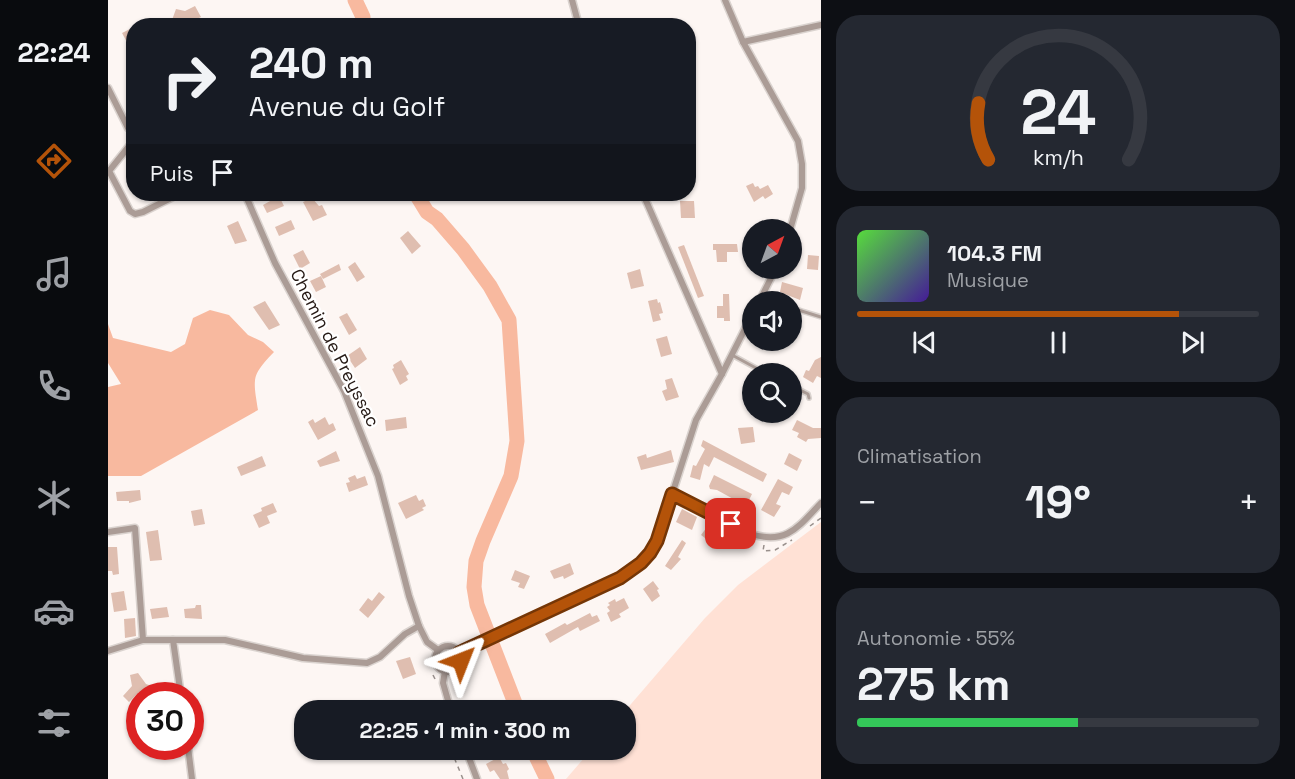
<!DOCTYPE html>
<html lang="fr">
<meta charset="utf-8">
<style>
body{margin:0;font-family:"Space Grotesk",sans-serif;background:#242831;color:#f1f3f6;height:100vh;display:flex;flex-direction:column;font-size:22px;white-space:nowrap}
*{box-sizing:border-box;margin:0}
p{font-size:20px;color:#9ea1a6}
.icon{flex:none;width:33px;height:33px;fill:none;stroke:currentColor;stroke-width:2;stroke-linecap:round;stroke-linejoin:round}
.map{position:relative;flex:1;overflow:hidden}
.side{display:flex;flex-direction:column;gap:15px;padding:15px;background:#0d0f14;width:474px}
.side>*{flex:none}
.guide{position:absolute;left:18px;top:18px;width:570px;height:183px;border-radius:24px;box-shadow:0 2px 4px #0004;background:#171b24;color:#f1f3f6;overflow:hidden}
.needle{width:39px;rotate:41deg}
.fabs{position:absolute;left:634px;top:219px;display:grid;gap:12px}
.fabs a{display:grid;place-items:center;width:60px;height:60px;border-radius:50%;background:#171b24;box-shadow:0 2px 4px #0004;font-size:30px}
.speed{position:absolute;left:18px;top:682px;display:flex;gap:12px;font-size:30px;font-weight:700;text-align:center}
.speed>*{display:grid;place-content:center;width:78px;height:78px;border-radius:50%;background:#171b24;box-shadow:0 2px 4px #0004;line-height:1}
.speed .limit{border:9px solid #d22;background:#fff;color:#111}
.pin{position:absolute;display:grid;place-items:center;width:51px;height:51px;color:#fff;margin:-26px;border-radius:12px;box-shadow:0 3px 9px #0006}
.me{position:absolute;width:66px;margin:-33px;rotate:45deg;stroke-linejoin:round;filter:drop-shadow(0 0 4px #0008)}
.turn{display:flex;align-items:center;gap:21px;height:126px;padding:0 24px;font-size:27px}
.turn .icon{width:78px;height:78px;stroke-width:2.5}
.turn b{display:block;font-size:42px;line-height:51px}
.then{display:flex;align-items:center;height:57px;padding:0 24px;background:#0003;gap:12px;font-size:22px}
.big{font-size:45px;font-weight:700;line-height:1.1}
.side .tile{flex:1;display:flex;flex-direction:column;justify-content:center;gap:9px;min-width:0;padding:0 21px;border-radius:24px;background:#242831}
.side .dial{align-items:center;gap:0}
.dial svg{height:156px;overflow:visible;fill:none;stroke:#363941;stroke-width:7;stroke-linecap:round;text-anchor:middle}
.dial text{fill:#f1f3f6;stroke:none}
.song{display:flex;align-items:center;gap:18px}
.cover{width:72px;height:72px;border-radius:9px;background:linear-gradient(135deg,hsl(110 70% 55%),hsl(260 70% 35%))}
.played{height:6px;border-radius:3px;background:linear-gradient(90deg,#b45309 80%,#363941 80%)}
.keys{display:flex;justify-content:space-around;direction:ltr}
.heat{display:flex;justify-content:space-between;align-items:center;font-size:33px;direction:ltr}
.charge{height:9px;border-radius:4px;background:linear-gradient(90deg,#34c759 55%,#363941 0)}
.trip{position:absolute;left:186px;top:700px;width:342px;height:60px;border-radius:24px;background:#171b24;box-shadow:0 2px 4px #0004;font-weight:700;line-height:60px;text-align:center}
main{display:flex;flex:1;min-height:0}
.dock{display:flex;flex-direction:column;width:108px;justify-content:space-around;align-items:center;background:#090b0e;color:#9ea1a6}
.dock .icon{width:42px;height:42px}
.dock .active{color:#b45309}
.dock b{font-size:27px;color:#f1f3f6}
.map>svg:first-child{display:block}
.green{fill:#ffe1d5}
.water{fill:#f8b99f}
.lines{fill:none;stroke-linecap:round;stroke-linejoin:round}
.river{stroke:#f8b99f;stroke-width:15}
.building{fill:#dfbeb0}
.lane-casing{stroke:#dad3cf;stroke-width:6}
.street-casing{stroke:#dad3cf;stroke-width:9}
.path{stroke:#99908c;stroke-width:1.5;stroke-dasharray:4.5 4.5;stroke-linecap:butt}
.lane{stroke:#ab9c96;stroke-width:3}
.street{stroke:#ab9c96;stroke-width:6}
.route-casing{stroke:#753606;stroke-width:15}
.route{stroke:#b45309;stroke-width:10}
.labels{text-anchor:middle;stroke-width:4.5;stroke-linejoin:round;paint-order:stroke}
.street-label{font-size:18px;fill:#251914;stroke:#fff}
</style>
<main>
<nav class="dock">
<b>22:24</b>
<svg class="icon active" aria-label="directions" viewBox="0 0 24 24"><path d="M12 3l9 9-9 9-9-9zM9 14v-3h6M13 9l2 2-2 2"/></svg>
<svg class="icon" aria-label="music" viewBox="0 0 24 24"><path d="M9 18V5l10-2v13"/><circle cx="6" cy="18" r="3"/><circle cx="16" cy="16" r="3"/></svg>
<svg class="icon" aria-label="phone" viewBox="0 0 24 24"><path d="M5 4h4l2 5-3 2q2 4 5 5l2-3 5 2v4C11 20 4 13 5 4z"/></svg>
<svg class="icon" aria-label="climate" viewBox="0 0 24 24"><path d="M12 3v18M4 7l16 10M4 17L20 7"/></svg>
<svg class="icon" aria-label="car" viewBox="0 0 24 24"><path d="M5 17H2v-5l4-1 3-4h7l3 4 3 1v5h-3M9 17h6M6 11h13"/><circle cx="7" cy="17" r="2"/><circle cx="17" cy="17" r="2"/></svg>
<svg class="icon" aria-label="filters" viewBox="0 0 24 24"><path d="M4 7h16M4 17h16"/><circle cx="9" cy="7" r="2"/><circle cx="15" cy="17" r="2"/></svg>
</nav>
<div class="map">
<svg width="713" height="779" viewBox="0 0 713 779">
<rect width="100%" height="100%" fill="#fdf6f3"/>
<polygon class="green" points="713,522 713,779 458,779 483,750 518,750 517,711 597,618 630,585"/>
<path class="water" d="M102 310 121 315 140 335 155 342 166 352C143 376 145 378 150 410L33 476H0V387L13 384 0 363V324L5 338 63 352 77 344 85 318Z"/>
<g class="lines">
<g class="river">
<polyline points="247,0 255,17 255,26"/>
<polyline points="308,194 319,212 329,219 355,249 382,286 401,320 409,441 403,476 375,541 368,561 366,587 369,605 410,711"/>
<polyline points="425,750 439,779"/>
</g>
</g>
<g class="building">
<polygon points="87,6 93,17 78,24 64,20 68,9 77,11"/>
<polygon points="26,27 26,55 14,33"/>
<polygon points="645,183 647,187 650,186 652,189 660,185 665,194 657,199 655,196 646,202 638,186"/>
<polygon points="171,196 176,206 159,213 155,205"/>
<polygon points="204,198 211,206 214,205 219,215 205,221 195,202"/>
<polygon points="572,201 586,201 587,218 573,218"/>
<polygon points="183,220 187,229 171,236 167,227"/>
<polygon points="130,221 139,241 127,244 119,226"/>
<polygon points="300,231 313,246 304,254 292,238"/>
<polygon points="605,244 629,244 630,252 619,252 619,262 609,262 608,250 605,250"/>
<polygon points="576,245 596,296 590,298 570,247"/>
<polygon points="195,250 202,263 192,269 185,255"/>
<polygon points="700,255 711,256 710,270 699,269"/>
<polygon points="247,262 257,277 249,282 240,267"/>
<polygon points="231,264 233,270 215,279 212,274"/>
<polygon points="532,269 536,286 523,289 519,273"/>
<polygon points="213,276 218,287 208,292 202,281"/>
<polygon points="674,282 695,288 692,300 672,292"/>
<polygon points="615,294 621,294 622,321 616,321 616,318 609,318 609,306 615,306"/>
<polygon points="549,299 550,303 552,302 555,313 551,314 553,320 545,322 540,301"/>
<polygon points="157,301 172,325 161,330 145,307"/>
<polygon points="239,313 249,330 241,335 231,317"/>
<polygon points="559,336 564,354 553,357 548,339"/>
<polygon points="252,347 259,359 247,368 239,356"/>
<polygon points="713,357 713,378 709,376 705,383 695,377 698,370 701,371 707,360"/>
<polygon points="293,360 301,374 298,376 300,380 292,385 284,369 286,368 285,365"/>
<polygon points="564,378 571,397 558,401 554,391 559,389 557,380"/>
<polygon points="217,417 221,425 225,423 228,430 210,440 200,422 205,419 207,423"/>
<polygon points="298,417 299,428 278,431 277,420"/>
<polygon points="689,420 705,428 713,428 713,438 700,439 698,442 689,437 691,433 684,430"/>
<polygon points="645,427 647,442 633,444 630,428"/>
<polygon points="595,440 659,474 655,482 606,457 601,467 596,464 592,480 582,477 585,465 588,466 597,449 593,446"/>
<polygon points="563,450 566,462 533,470 529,457 538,454 539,458"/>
<polygon points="228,451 232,461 212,467 209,461"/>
<polygon points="681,453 694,460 689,471 676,464"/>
<polygon points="154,456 158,466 133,476 129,467"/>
<polygon points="247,475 249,479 257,476 260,485 241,492 238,483 242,482 240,478"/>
<polygon points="606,475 644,494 638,506 609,490 602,489 601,486"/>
<polygon points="670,479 685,487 681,495 674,492 668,504 673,506 666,517 653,510"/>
<polygon points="32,490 33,500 21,503 21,501 9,501 8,492"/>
<polygon points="308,495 311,501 315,499 318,506 314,508 316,510 298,519 290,503"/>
<polygon points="165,503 169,512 159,516 162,523 151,528 145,515 154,511 153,508"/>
<polygon points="94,509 97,524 86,526 83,511"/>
<polygon points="574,509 589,517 584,530 568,522"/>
<polygon points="602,523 615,532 605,544 593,535"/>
<polygon points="50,530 54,560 42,561 38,532"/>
<polygon points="574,540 578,543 570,557 573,559 563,570 557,566"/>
<polygon points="0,547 9,547 11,574 5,575 4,571 0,571"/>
<polygon points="462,563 466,574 456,579 455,576 446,579 442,571"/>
<polygon points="407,570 422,576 416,589 410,587 412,583 403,580"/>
<polygon points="545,581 551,589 549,590 552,596 544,602 535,589"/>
<polygon points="16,591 19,610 6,612 3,593"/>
<polygon points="271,592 277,597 260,618 251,610 260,598 264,601"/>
<polygon points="516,598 521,608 511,614 513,617 503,622 499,613 502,611 499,607 502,605 500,603 507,599 508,602"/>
<polygon points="88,605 93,605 94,619 77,618 76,609 87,608"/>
<polygon points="59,607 61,617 44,619 42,609"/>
<polygon points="482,613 484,617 489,615 492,621 472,631 470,627 442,643 437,634 457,623 459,625"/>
<polygon points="27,618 28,636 17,638 16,619"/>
<polygon points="302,657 308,674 295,679 288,661"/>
<polygon points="30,673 38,684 44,686 42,695 31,692 21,702 15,696 24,686 22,675"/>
<polygon points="391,757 395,764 398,763 401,769 399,771 401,779 392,779 386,770 382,772 378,764"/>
</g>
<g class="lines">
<g class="lane-casing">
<g id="lane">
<polyline points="654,299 662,302"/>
<polyline points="684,308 713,317"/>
<polyline points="624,355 659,374"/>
<polyline points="684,386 700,394 701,398"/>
</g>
</g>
<g class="street-casing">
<g id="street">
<polyline points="464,0 471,26"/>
<polyline points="617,0 635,42 690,141 694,164 694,188 682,230"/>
<polyline points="635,42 713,25"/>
<polyline points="0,88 20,128 26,131"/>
<polyline points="26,140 1,171 22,211 27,214 35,212 71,194"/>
<polyline points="137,194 167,263 236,391 270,476 301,596 311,626 319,642 330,650"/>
<polyline points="535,194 614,374"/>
<polyline points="651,302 668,268"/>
<path d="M564 494 643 534C679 545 690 527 713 503"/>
<polyline points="0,532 27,528 35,640 117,640 195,658 259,663 272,657 297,634 311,626"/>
<polyline points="65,640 73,696"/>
<circle cx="340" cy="659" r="13"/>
<polyline points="0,651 35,640"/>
<polyline points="351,653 512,578 533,563 549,541 588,420 614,374 645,313"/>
<polyline points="337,671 335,683 343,711"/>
<polyline points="80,747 84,779"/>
<polyline points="358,750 369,779"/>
</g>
</g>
<g class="path">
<polyline points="702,526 713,518"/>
<polyline points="656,545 655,551 667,550 684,540"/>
<polyline points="325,675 328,681"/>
<polyline points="331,711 332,703"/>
<polyline points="343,750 355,779"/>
</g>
<use href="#lane" class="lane"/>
<use href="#street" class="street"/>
</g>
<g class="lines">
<g class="route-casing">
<polyline id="route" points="353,661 351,653 357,650 512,578 533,563 542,553 549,541 564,494 623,524"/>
</g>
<use href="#route" class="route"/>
</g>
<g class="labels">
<g class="street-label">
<text transform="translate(227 348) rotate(63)" y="6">Chemin de Preyssac</text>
</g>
</g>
</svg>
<div class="fabs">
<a><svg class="needle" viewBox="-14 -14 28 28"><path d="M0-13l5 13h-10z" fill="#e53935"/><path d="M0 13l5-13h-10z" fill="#9ea1a6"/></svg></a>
<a><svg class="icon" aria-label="sound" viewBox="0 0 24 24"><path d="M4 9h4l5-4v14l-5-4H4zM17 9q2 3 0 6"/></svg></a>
<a><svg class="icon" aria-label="search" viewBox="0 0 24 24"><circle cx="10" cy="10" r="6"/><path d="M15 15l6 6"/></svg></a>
</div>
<div class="speed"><div class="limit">30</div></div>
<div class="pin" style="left:623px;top:524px;background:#d93025"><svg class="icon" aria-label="arrive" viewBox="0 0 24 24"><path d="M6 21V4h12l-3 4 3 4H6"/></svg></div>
<svg class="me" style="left:353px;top:661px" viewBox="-20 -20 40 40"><path d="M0-17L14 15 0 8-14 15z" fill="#b45309" stroke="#fff" stroke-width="4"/></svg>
<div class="trip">22:25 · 1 min · 300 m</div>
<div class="guide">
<div class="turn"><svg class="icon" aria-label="right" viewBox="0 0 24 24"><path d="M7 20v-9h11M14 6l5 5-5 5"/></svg><div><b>240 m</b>Avenue du Golf</div></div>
<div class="then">Puis<svg class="icon" aria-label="arrive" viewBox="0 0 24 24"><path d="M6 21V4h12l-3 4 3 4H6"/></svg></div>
</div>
</div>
<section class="side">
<div class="tile dial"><svg viewBox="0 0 100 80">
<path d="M14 69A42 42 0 1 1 86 69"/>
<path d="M14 69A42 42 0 0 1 9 40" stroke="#b45309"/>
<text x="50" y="56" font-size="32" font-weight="700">24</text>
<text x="50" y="72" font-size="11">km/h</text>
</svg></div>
<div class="tile">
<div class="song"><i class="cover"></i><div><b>104.3 FM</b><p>Musique</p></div></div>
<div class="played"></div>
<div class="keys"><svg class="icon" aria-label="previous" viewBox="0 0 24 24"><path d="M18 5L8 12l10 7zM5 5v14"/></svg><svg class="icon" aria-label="pause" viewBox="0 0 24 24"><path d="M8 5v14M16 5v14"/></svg><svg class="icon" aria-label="next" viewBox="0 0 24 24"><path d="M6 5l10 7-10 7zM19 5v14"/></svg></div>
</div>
<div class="tile"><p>Climatisation</p>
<div class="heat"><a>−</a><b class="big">19°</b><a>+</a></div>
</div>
<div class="tile"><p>Autonomie · 55%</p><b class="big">275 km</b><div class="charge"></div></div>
</section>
</main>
